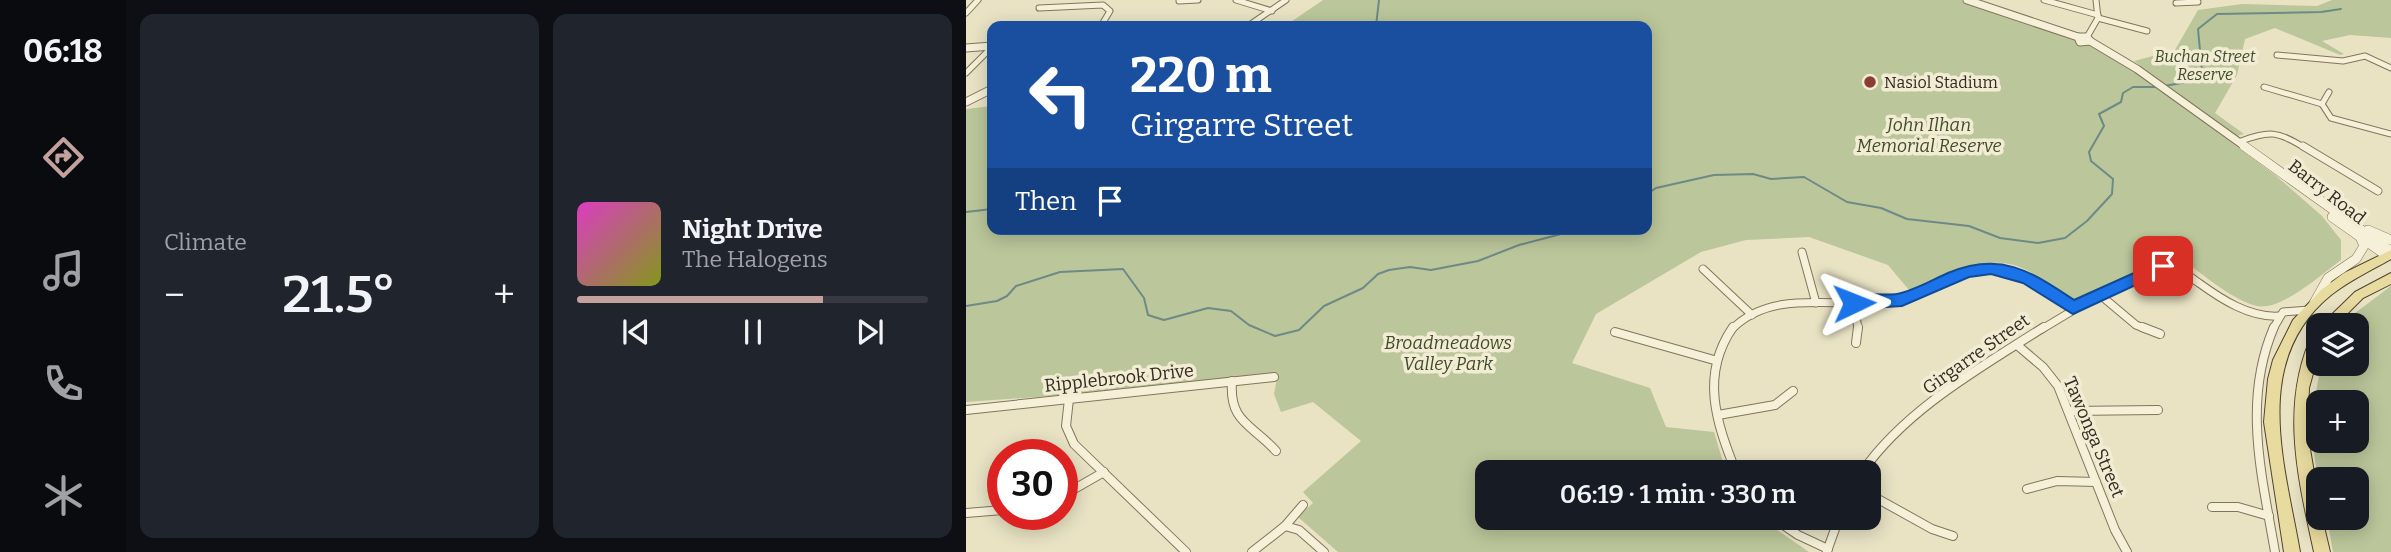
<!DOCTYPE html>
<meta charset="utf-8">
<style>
body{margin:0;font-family:Bitter,serif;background:#20242c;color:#f1f3f6;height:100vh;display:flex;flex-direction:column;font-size:26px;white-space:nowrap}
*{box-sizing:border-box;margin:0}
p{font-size:23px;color:#9ea1a6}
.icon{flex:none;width:38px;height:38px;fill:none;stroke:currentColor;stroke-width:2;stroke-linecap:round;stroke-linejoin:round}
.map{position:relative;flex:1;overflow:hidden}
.drawer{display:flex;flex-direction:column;gap:14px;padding:14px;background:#0d0f14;width:840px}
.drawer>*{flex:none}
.guide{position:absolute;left:21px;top:21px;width:665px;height:214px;border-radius:14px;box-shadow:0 4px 18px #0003;background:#1a4fa0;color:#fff;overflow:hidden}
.buttons{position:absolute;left:1340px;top:313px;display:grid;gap:14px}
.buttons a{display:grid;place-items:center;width:63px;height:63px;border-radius:14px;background:#171b24;box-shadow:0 4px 18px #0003;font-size:35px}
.speed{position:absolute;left:21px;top:439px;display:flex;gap:14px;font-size:35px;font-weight:700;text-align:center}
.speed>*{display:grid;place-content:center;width:91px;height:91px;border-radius:50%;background:#171b24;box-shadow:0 4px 18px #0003;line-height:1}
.speed .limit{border:10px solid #d22;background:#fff;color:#111}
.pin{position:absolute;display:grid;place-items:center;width:60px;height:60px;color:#fff;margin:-30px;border-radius:14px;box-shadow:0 4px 10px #0006}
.me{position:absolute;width:77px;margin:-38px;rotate:88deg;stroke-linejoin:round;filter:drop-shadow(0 0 5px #0008)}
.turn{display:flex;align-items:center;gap:24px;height:147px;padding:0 28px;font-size:32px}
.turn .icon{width:91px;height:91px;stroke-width:2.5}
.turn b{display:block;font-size:49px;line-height:60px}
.then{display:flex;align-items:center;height:66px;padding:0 28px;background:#0003;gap:14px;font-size:26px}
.big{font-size:52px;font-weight:600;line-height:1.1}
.drawer .widget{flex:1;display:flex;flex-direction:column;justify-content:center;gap:10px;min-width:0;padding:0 24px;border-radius:14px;background:#20242c}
.song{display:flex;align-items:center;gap:21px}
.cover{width:84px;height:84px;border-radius:10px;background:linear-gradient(135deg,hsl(310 70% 55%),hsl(70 70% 35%))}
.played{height:7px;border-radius:4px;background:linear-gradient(90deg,#c3a29e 70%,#363941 70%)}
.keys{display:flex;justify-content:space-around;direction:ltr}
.heat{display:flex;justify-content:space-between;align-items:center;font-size:38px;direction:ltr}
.drawer .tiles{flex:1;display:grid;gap:14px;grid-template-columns:repeat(2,1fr)}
.trip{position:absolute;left:509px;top:460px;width:406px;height:70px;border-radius:14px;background:#171b24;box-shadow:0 4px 18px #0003;font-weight:600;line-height:70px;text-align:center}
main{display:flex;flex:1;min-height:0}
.tab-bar{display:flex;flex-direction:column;width:126px;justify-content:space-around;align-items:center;background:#090b0e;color:#9ea1a6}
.tab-bar .icon{width:49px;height:49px}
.tab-bar .active{color:#c3a29e}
.tab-bar b{font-size:32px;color:#f1f3f6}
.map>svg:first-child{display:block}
.green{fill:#bbc69a;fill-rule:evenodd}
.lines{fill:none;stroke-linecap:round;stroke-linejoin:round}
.stream{stroke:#6e8a86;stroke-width:2}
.minor-far2-casing{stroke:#82755d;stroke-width:7}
.minor-far1-casing{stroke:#82755d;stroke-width:9}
.minor-casing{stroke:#82755d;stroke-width:10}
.tertiary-far1-casing{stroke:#82755d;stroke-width:9}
.tertiary-casing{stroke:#82755d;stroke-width:10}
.primary-casing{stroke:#504330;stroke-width:2}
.minor-far2{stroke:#f5f0d7;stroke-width:5}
.minor-far1{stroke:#f5f0d7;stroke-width:7}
.minor{stroke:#f5f0d7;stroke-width:8}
.tertiary-far1{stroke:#f5f0d7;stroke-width:7}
.tertiary{stroke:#f5f0d7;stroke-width:9}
.primary{fill:#e8dba0;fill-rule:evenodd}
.route{fill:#1a73e8;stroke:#114b97;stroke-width:2}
.poi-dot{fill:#8a3e33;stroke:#f1ecd3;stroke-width:2.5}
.labels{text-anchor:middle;stroke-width:7;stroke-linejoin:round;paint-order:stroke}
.far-park-label{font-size:16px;font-style:italic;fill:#3f4d28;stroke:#f1ecd3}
.far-poi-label{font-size:16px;fill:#332b1f;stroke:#f1ecd3;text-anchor:start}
.park-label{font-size:18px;font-style:italic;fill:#3f4d28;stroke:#f1ecd3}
.street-label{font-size:18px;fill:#332b1f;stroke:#f1ecd3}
</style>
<main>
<nav class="tab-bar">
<b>06:18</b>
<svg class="icon active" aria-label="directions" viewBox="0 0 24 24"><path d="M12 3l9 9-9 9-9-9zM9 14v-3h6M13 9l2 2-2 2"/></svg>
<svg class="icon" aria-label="music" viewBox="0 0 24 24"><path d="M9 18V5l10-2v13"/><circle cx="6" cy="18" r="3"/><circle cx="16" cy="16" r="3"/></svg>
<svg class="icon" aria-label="phone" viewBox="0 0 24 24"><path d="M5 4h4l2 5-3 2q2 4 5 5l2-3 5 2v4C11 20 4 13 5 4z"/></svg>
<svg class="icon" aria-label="climate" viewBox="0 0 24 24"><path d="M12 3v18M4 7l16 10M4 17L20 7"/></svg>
</nav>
<section class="drawer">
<div class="tiles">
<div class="widget"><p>Climate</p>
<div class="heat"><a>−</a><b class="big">21.5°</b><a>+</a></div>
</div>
<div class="widget">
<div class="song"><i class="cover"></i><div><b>Night Drive</b><p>The Halogens</p></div></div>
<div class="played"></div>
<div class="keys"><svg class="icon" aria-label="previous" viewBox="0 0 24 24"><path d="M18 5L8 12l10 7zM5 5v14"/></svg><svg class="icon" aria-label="pause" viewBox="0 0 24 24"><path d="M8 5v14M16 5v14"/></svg><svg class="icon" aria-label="next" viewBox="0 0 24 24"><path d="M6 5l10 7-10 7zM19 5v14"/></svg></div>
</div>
</div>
</section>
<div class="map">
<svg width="1425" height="552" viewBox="0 0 1425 552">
<rect width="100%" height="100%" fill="#e9e3c4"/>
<g class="green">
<path d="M357 0H997L1123 45 1169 71 1309 175 1356 216 1375 240V260C1356 274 1315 311 1291 306 1267 301 1229 269 1209 253L1110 301C1092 298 1079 281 1064 272 1020 247 985 280 943 290L922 265 843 237 780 240 735 252 630 314 606 363 684 388 700 427 748 432 760 472H522V518H794L843 552H372L332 517 347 503 337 492 395 441 347 402 315 412 308 394 312 373 139 392 0 402V109L26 106V229H681V26H319Z"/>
<polygon points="1366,0 1425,0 1425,38 1384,35 1356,41 1378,54 1374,55 1309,28 1279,39 1271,75 1249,113 1278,134 1271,136 1168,61 1209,50 1232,10 1276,4 1351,6"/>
<path d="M1425 286V552H1367L1361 518H1391V480L1353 481C1343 438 1346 409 1355 366L1356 364H1391V326L1378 325 1385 316ZM1353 402H1391V441H1353Z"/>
</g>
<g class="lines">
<g class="stream">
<polyline points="410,26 413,0"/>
<polyline points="1198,86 1233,80 1236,72 1232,29 1251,14 1355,12 1375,9"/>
<polyline points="681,194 690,188 748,175 787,174 805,179 838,177 881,202 915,208 941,219 1003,226 1034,238 1072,243 1099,238 1121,221 1146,194 1147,179 1125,161 1123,152 1138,126 1133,114 1155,102 1157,93 1167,87 1189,87"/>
<polyline points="0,212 26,209"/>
<polyline points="0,306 31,301 41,296 50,286 94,272 157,269 178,298 182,315 198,320 242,308 265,311 283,325 309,336 333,330 358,306 397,288 412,274 423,270 444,267 465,270 512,261 553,245 614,229"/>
</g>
<g class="minor-far2-casing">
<g id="minor-far2">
<polyline points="270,0 306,11"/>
<polyline points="1078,0 1132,15"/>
<polyline points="213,1 232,0"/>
<polyline points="1210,3 1232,2 1230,0"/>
<polyline points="73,8 137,5 144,11 135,26"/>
<polyline points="0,13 12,0"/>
<polyline points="1132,18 1181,31"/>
<polyline points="282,26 320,0"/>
<polyline points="1121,37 1132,18 1130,0"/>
<polyline points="1311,55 1377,61 1399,56 1425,68"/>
<polyline points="0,73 26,47"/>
<polyline points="1298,87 1356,104"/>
<polyline points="1363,92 1356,104 1365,118 1425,134"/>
<path d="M1272 142C1304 131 1310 130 1339 148"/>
</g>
</g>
<g class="minor-far1-casing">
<g id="minor-far1">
<polyline points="1337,146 1412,191"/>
<polyline points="836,252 850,303"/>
<polyline points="1206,266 1213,258"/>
<polyline points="737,269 786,315"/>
<polyline points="1133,294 1170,325 1180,329"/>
<polyline points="888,303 892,329"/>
<path d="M766 329C811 284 881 313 935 299 968 291 996 267 1031 270 1060 273 1084 292 1107 308"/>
<path d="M1076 329 1126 299 1199 265C1213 266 1222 276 1233 283 1255 299 1284 318 1313 316"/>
<polyline points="1307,329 1317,312 1343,310"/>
</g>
</g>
<g class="minor-casing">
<g id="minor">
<path d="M767 327C734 375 750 422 770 472"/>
<polyline points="1176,327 1194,334"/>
<path d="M1308 327C1276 401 1296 476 1309 552"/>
<polyline points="649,332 748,360"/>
<polyline points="890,343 892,327"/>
<polyline points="1051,345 1077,367 1092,386 1149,530 1161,552"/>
<path d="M266 381C263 423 286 424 310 451"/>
<polyline points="103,399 100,426 108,444 220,552"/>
<polyline points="0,410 308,377"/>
<polyline points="1103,411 1192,410"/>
<polyline points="752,415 809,405 827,391"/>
<path d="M896 472C940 409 1014 368 1078 327"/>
<polyline points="1061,489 1091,481 1130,482"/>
<polyline points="903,494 966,529 987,536"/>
<polyline points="96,496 138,472"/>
<polyline points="1246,507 1272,507 1303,516"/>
<polyline points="0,513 37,510"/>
<polyline points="807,518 832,535 862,549"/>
<polyline points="319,526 333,530 358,552"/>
<polyline points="861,551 873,518"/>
<polyline points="286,552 319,526 337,505"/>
</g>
</g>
<g class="tertiary-far1-casing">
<g id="tertiary-far1">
<polyline points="1001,0 1112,37"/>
<polygon points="1112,37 1121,37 1124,41 1114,42"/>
<polyline points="1124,41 1171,69 1281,148"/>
<polyline points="0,48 26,46"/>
<polyline points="0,102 26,89"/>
</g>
</g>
<g class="tertiary-casing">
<g id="tertiary">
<polyline points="1278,146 1425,251"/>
<polyline points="1366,217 1421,256"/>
<polyline points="1402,230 1425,240"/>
<polyline points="1348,303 1362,278 1390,259 1398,246 1395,239"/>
</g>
</g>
<g class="primary-casing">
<g id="primary">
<path d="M1425 250V259C1404 271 1384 280 1365 295 1284 361 1319 465 1334 552H1318L1298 422 1302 379 1307 360 1327 320 1355 290 1378 273Z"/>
<polygon points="1425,273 1425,284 1397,298 1369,326 1354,326 1389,292"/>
<path d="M1353 330V352L1343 388 1342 415 1343 443 1353 502V518H1356L1364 552H1348C1332 478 1313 403 1348 331Z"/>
</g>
</g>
<use href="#minor-far2" class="minor-far2"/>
<use href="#minor-far1" class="minor-far1"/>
<use href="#minor" class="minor"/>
<use href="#tertiary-far1" class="tertiary-far1"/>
<use href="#tertiary" class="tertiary"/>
<use href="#primary" class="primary"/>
</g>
<path class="route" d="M1197 260 1205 266 1202 270 1107 314 1057 283 1025 274 1003 277 936 306 888 309 880 303C887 290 918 296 931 294 948 291 966 280 982 273 1035 251 1064 271 1108 300Z"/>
<circle class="poi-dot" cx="904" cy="82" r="7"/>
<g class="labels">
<g class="far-park-label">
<text x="1239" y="62">Buchan Street<tspan x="1239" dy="18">Reserve</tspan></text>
</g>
<g class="far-poi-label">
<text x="918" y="88">Nasiol Stadium</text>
</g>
<g class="park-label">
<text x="963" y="131">John Ilhan<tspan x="963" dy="21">Memorial Reserve</tspan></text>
<text x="482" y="349">Broadmeadows<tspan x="482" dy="21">Valley Park</tspan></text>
</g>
<g class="street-label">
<text transform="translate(1361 192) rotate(38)" y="6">Barry Road</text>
<text transform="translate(1010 354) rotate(-35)" y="6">Girgarre Street</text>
<text transform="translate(153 378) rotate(-6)" y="6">Ripplebrook Drive</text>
<text transform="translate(1128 437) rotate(67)" y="6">Tawonga Street</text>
</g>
</g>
</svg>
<div class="buttons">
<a><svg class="icon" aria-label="layers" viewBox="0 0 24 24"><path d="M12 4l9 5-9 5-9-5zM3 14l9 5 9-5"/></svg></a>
<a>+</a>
<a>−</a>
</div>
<div class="speed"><div class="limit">30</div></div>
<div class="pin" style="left:1197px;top:266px;background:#d93025"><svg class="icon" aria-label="arrive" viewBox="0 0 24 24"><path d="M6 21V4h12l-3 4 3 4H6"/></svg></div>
<svg class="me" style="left:888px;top:303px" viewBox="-20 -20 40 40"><path d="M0-17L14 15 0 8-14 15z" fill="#1a73e8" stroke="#fff" stroke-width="4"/></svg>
<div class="trip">06:19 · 1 min · 330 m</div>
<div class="guide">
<div class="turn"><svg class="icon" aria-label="left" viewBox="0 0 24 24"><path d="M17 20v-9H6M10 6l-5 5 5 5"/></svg><div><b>220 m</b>Girgarre Street</div></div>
<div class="then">Then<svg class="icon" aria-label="arrive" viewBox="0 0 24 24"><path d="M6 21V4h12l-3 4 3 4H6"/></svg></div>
</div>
</div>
</main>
